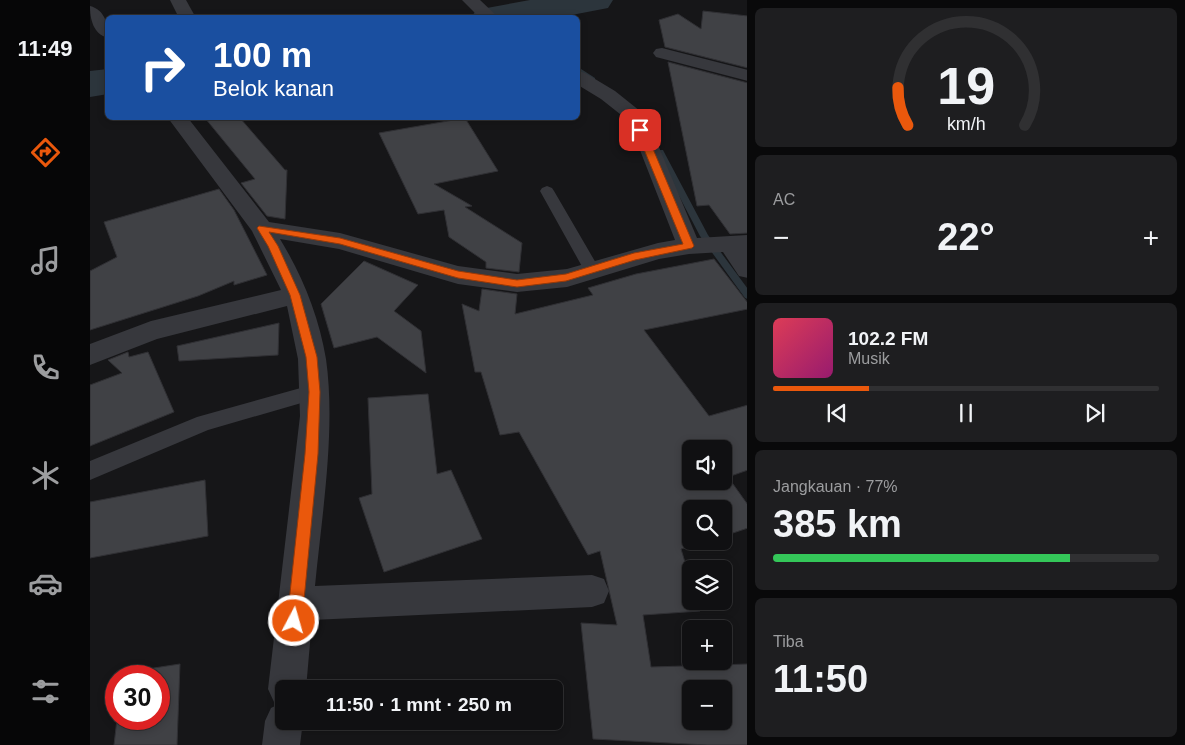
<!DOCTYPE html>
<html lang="id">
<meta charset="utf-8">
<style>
body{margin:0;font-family:Helvetica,sans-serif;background:#1e1e20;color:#f1f3f6;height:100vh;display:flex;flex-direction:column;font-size:19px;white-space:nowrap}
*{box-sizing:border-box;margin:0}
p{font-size:16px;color:#9c9d9f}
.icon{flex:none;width:28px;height:28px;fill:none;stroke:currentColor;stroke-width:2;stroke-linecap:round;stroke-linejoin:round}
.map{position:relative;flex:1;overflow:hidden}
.details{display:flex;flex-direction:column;gap:8px;padding:8px;background:#09090a;width:438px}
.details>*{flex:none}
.guide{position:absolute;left:15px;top:15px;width:475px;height:105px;border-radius:8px;box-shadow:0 2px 8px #0003,0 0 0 1px #303032;background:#1a4fa0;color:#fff;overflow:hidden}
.tools{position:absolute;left:592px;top:440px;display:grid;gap:10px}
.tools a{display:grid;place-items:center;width:50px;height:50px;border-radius:8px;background:#101012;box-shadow:0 2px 8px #0003,0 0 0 1px #303032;font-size:25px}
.speed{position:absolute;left:15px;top:665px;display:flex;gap:10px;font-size:25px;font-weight:700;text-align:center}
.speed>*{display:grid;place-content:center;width:65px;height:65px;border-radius:50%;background:#101012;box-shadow:0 2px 8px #0003,0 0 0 1px #303032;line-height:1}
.speed .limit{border:8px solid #d22;background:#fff;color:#111}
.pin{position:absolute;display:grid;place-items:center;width:42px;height:42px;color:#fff;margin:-21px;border-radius:10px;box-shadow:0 2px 8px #0006}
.me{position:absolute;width:55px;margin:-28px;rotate:6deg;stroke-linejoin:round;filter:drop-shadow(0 0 4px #0008)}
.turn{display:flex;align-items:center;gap:18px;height:105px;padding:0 25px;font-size:22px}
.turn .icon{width:65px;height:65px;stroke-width:2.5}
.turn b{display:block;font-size:35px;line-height:42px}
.big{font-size:38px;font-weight:700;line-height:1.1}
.details .widget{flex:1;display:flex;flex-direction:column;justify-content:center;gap:8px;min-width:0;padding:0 18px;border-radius:8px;background:#1e1e20}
.details .dial{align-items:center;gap:0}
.dial svg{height:130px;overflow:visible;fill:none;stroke:#303032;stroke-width:7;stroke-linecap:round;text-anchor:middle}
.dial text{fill:#f1f3f6;stroke:none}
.song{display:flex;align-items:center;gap:15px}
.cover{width:60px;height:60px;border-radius:8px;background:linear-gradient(135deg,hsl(350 70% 55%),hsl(320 70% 35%))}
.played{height:5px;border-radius:2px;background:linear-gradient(90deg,#ea580c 25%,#303032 25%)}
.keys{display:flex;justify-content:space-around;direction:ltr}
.heat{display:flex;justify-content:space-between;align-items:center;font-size:28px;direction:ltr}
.charge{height:8px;border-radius:4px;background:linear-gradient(90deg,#34c759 77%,#303032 0)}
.trip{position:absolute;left:185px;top:680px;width:288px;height:50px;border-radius:8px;background:#101012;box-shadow:0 2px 8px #0003,0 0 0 1px #303032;font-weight:700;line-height:50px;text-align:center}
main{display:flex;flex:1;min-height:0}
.tab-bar{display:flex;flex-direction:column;width:90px;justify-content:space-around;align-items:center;background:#060607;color:#9c9d9f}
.tab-bar .icon{width:35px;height:35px}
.tab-bar .on{color:#ea580c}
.tab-bar b{font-size:22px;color:#f1f3f6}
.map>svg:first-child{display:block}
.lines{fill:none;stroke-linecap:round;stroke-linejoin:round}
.stream{fill:#2c353c;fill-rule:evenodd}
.river{fill:#2c353c;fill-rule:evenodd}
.building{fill:#404145;stroke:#303034;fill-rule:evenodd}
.service{fill:#37383d;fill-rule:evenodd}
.minor{fill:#37383d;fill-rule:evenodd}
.route{fill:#ea580c;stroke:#983908}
</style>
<main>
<nav class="tab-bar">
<b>11:49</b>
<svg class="icon on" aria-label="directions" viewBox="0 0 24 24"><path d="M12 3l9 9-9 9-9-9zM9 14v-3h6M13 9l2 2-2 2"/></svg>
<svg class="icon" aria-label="music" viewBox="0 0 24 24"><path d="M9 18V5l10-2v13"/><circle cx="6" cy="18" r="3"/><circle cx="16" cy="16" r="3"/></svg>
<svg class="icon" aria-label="phone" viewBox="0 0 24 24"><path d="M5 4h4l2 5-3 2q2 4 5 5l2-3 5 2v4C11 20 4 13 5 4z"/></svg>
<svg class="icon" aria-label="climate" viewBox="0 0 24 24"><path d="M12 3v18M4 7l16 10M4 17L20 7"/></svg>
<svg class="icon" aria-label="car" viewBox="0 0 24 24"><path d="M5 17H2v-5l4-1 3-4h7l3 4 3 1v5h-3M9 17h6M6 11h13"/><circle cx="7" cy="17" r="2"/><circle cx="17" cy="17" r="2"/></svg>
<svg class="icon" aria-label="filters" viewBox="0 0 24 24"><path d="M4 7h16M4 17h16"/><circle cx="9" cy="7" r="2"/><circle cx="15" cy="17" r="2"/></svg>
</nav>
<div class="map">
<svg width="658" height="745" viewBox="0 0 658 745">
<rect width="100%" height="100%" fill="#161618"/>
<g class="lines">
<g class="stream">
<polygon points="488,67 505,78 505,80 501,80 488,72"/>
<polygon points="567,150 573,150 574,152 618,235 658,289 658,299 655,298 610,236 566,152"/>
</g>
<g class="river">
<polygon points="440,0 523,0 518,8 466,18 381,18 386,10"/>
<polygon points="18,69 18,94 0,97 0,71"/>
</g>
</g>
<g class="building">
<polygon points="613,11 658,16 658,68 575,47 569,20 588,14 611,29"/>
<polygon points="578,62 658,83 658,233 640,234 619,205 607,206"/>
<polygon points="115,118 150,118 195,170 197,170 195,219 177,216 151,183 165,179"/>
<polygon points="375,118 408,171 344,184 382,206 375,207 432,243 429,272 396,268 396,262 359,237 354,210 328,214 289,133"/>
<polygon points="129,189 144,210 177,275 144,285 144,281 108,296 0,330 0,271 27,257 14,222"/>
<path d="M624 259 658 303V309L554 330 619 416 658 405V470L638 477 658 505V528L634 536V509H601V541H616L591 549 601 582V601H607L610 611 553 615 561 667 658 664V745H617L503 739 491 623 527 625 510 551 498 555 429 432 410 435 391 372H385L372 304 389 311 392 289 427 294 425 314 503 295 498 288 546 274ZM601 449H634V481H601ZM601 689H634V721H601Z"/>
<polygon points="274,261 328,285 304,311 331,331 336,373 287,337 244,348 231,304"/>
<polygon points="189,323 188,355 89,361 87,346"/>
<polygon points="38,352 39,357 58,352 84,412 0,446 0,385 32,373 18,360"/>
<polygon points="338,394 347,474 361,470 392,539 294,572 269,498 282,494 278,398"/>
<polygon points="115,480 118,536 0,558 0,502"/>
<polygon points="90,664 87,745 24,745 27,719 69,719 69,676 31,676 31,673"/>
</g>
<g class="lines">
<g class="service">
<polygon points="457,186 462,188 464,191 510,270 508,274 502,276 496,274 494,270 450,191 452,188"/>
<polygon points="225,384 232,387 235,392 232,397 118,430 0,480 0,461 107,417"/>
</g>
<g class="minor">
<polygon points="80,0 96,0 106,18 89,18"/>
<polygon points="372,0 390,0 409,18 390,18"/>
<path d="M0 6C15 10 18 24 18 38 3 34 0 19 0 6Z"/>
<polygon points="572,48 658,70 658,81 566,57 563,53 566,49"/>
<path d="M488 71 495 73 525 91 550 111 568 145 607 238 658 235V278L649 276 633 252 599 254 569 259 477 287 427 292 368 284 249 249 190 239C212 275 229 316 236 359 246 430 232 514 225 586L502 575 514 579 519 591 514 603 502 607 222 620 216 689H194V721H213L210 745H172L175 721 181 708 189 704 184 702 178 689 210 416 208 359 197 306 67 339 0 365V344L61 321 191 290 162 231 78 118H98L179 222 250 233 368 266 427 274 477 269 568 243 585 240 548 145 535 118 511 99 488 85Z"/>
</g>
</g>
<polygon class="route" points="547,128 555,130 604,246 602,248 545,260 476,281 427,287 368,278 250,244 179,232 188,246 210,295 227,357 230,392 228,454 212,621 209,626 204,628 199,626 197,621 215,454 219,392 216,357 200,295 178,246 167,228 169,226 250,238 368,271 427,280 476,274 544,253 593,244 546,130"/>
</svg>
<div class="tools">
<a><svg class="icon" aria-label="sound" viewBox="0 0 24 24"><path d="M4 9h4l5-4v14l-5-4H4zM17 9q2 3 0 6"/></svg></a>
<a><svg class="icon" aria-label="search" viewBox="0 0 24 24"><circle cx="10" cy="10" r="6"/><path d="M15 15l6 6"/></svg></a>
<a><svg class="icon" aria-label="layers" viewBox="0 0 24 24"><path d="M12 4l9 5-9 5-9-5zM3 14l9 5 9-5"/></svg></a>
<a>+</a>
<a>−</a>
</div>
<div class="speed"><div class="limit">30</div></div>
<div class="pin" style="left:550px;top:130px;background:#d93025"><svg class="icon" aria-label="arrive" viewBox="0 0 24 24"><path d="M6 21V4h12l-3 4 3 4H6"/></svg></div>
<svg class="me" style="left:204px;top:621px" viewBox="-20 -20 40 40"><circle r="17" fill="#ea580c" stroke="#fff" stroke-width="3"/><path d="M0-11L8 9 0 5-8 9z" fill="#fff"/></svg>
<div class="trip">11:50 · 1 mnt · 250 m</div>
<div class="guide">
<div class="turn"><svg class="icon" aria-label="right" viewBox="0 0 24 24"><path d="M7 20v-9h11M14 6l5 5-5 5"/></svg><div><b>100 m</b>Belok kanan</div></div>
</div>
</div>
<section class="details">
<div class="widget dial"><svg viewBox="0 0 100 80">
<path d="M14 69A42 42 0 1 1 86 69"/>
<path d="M14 69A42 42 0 0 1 8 46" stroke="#ea580c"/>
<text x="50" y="56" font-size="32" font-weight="700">19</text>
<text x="50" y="72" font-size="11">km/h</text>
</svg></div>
<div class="widget"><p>AC</p>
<div class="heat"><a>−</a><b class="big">22°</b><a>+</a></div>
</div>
<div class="widget">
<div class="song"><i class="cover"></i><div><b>102.2 FM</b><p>Musik</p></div></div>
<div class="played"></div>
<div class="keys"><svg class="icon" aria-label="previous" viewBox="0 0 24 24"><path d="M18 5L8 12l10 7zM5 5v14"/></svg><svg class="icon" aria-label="pause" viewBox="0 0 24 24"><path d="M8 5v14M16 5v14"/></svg><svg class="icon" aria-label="next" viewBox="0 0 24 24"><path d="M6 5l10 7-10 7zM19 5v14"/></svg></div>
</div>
<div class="widget"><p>Jangkauan · 77%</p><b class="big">385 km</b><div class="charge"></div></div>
<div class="widget"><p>Tiba</p><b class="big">11:50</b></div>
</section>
</main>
